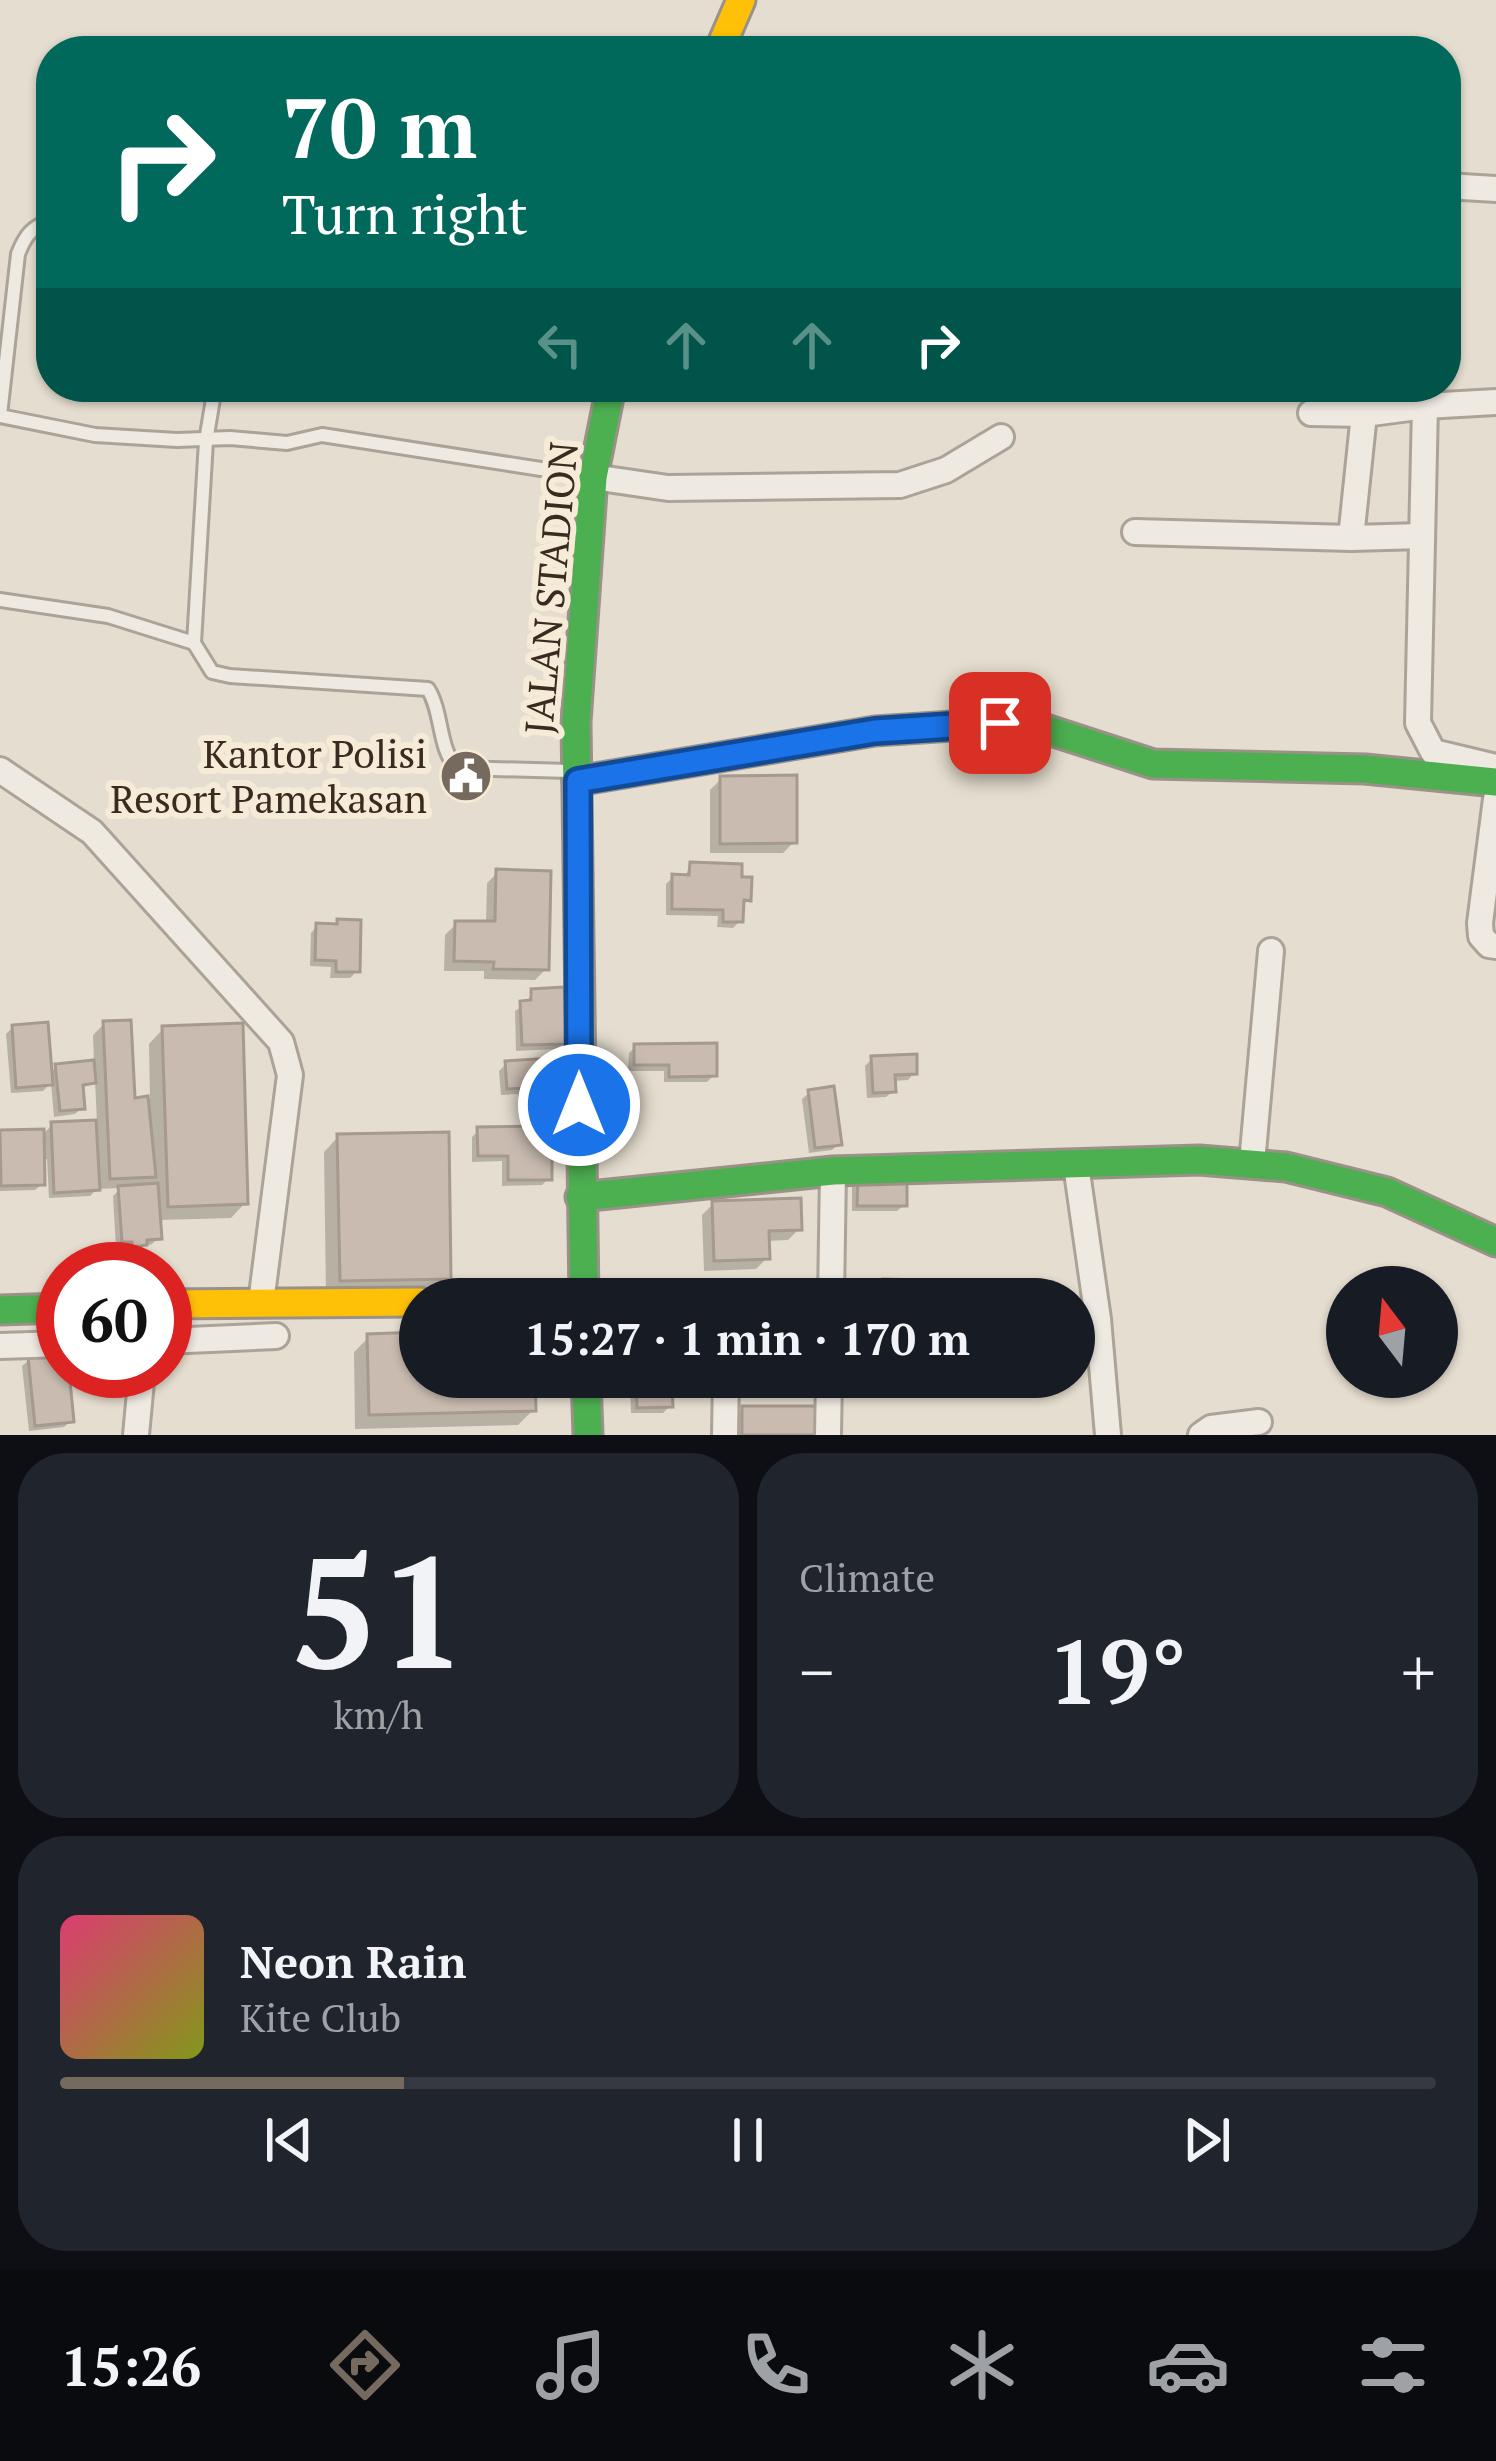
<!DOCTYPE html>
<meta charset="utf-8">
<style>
body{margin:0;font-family:"PT Serif",serif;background:#20242c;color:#f1f3f6;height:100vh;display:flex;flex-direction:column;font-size:45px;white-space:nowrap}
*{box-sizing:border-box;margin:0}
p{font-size:39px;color:#9ea1a6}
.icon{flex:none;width:66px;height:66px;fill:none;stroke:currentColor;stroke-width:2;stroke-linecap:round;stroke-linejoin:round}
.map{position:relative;height:1435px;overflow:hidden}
.details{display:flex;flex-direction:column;gap:18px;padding:18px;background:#0d0f14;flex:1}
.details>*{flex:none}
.hud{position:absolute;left:36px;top:36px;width:1425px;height:366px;border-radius:48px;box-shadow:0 3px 9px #0004;background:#00695c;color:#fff;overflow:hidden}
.needle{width:78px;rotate:344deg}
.tools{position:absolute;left:1326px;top:1266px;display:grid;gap:24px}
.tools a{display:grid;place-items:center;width:132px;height:132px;border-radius:50%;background:#171b24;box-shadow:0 3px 9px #0004;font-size:60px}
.speed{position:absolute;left:36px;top:1242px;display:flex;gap:24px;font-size:60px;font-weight:700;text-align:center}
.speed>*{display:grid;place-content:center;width:156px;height:156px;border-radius:50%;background:#171b24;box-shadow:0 3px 9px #0004;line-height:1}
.speed .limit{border:18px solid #d22;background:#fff;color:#111}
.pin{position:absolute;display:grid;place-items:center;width:102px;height:102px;color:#fff;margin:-51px;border-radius:24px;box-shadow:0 6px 18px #0006}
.me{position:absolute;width:132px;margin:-66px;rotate:0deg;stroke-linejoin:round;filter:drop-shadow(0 0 9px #0008)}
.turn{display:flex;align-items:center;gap:42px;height:252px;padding:0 48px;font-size:54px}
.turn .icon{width:156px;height:156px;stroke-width:2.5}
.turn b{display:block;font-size:84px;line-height:102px}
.lanes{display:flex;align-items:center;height:114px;padding:0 48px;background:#0003;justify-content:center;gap:60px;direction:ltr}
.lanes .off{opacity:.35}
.big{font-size:90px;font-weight:800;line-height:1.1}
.details .widget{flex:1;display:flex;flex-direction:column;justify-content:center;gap:18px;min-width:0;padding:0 42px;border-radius:48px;background:#20242c}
.details .dial{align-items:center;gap:0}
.dial b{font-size:156px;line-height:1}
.song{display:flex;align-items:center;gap:36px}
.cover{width:144px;height:144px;border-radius:18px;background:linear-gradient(135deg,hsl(340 70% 55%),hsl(70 70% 35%))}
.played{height:12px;border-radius:6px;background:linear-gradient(90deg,#76695d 25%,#363941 25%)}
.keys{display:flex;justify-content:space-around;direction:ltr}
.heat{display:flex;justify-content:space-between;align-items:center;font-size:66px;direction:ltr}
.details .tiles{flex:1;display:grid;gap:18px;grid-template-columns:1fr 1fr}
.widget:last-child{grid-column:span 2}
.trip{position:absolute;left:399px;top:1278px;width:696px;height:120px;border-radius:60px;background:#171b24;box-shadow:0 3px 9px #0004;font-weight:800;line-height:120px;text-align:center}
.dock{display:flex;height:192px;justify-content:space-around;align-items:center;background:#090b0e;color:#9ea1a6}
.dock .icon{width:84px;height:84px}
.dock .on{color:#76695d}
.dock b{font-size:54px;color:#f1f3f6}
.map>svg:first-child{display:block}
.shadow{fill:#0003}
.building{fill:#c9bbb0;stroke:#a6998e;stroke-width:3}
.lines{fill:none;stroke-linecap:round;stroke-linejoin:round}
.lane-casing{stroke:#aba398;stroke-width:18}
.street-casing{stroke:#aba398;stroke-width:30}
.fast-casing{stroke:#9a9288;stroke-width:33}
.slow-casing{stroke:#9a9288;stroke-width:33}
.lane{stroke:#eee9e1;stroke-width:12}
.street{stroke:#eee9e1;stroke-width:24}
.fast{stroke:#4caf50;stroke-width:27}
.slow{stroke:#ffc107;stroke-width:27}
.route-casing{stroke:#114b97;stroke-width:30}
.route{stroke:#1a73e8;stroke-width:21}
.labels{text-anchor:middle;stroke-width:12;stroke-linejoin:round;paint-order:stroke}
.street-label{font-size:39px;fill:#3a2b20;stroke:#f5ebd6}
.poi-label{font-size:39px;fill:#3a2b20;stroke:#f5ebd6;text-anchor:end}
</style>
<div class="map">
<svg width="1496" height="1435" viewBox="0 0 1496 1435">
<rect width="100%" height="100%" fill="#e5ddcf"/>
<g class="shadow">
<polygon points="721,779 794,842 783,853 710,853 710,790"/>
<polygon points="691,865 748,900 741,907 740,921 733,928 717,927 718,916 666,915 666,884 673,877 684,878"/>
<polygon points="498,872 546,969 535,980 484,979 484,971 444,971 445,935 456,924 486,924 487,883"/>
<polygon points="338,922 357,971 350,978 330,978 331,967 310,966 311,933 317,926 334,927"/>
<polygon points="532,992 564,1043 557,1049 516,1051 515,1011 526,1004"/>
<polygon points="104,1024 132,1101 150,1099 149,1044 163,1029 245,1203 231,1218 158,1220 159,1237 152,1244 126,1252 126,1247 116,1248 113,1196 121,1188 97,1189 90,1196 49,1198 47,1159 41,1159 42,1184 35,1190 0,1191 0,1133 41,1136 52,1125 97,1123 95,1080 80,1090 82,1108 75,1114 54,1117 51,1083 43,1091 11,1093 6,1034 13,1027 49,1074 57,1066 94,1063 93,1035"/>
<polygon points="635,1047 714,1075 707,1082 664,1082 664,1071 628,1071 629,1053"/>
<polygon points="872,1059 914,1073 908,1080 892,1081 893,1091 886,1097 867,1098 865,1066"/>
<polygon points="506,1064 551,1102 544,1108 519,1110 518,1094 501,1095 499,1071"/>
<polygon points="809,1093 839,1144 832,1150 809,1153 802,1099"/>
<polygon points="479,1130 549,1178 542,1185 502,1186 502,1161 472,1162 472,1137"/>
<polygon points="338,1137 447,1278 433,1293 326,1295 324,1152"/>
<polygon points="904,1186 904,1205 897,1211 852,1211 852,1187"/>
<polygon points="713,1204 799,1229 788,1240 766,1241 767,1258 756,1269 704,1271 702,1215"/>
<polygon points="884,1282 917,1299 877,1299 877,1289"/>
<polygon points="420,1335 420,1377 532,1377 533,1410 518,1425 355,1429 354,1352 369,1337"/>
<polygon points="29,1360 66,1371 71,1421 64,1427 29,1431 22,1366"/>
<polygon points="634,1377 695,1377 695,1386 688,1393 670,1394 670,1406 663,1413 631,1413 630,1381"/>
<polygon points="743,1409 818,1435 736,1435 736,1416"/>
</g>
<g class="building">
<polygon points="797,775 797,843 720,844 720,776"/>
<polygon points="690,862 742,864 742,877 752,877 751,901 744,900 743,922 723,922 723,910 672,909 672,874 689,875"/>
<polygon points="496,869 551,871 549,970 493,969 494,962 454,961 455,921 495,921"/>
<polygon points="337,919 361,920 360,972 336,972 336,961 315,960 316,923 337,924"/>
<polygon points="564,987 567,1044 522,1045 520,1001 531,1000 531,989"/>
<polygon points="131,1020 135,1098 148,1096 156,1177 110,1179 103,1021"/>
<polygon points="48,1022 53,1085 16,1088 12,1025"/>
<polygon points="243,1023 248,1204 168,1207 162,1026"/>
<polygon points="717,1043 717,1076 669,1077 669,1065 634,1065 634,1044"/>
<polygon points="917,1054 917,1074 895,1075 896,1092 873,1093 871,1056"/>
<polygon points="552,1058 554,1103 524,1104 523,1088 507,1089 505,1061"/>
<polygon points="94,1060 96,1083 83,1085 85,1109 60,1111 55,1064"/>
<polygon points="834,1086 842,1145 815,1148 808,1090"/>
<polygon points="96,1120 100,1190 54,1193 51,1122"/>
<polygon points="552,1126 552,1180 508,1180 508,1156 478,1156 477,1127"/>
<polygon points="44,1129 45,1185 1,1186 0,1130"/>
<polygon points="449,1132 451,1279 340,1281 337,1134"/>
<polygon points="858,1177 907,1183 907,1206 857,1206"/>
<polygon points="158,1183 162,1239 147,1240 147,1245 132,1247 132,1242 122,1242 118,1186"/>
<polygon points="801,1198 802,1230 769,1231 770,1259 714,1261 712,1201"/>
<polygon points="883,1279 920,1280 920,1299 883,1299"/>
<polygon points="420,1332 420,1377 535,1377 536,1411 369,1415 367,1334"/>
<polygon points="63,1353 63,1371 69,1371 74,1422 35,1426 28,1357"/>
<polygon points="636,1377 698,1377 698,1387 672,1388 673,1407 637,1408"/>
<rect x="742" y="1406" width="79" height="29"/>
</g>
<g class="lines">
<g class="lane-casing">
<g id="lane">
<path d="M215 387 206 441 194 643 212 672 230 676 428 689C443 713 438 749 457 768L570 771"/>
<path d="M0 415 18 254C25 236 32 226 51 221"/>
<polyline points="0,416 95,435 177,440 230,438 287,443 322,435 586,476"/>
<polyline points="0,600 108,616 194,643"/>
</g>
</g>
<g class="street-casing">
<g id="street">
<polyline points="1446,186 1496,189"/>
<polyline points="1496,402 1425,406 1418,723 1433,752 1496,767"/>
<polyline points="1311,413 1364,414 1425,406"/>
<polyline points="593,477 668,488 900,485 946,470 1001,437"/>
<polyline points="1135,532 1351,538 1422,536"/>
<polyline points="1351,538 1364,414"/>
<polyline points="0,770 92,832 281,1042 290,1075 261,1303"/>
<polyline points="1496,799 1480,923 1481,936 1489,945 1496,946"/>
<polyline points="1252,1163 1271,951"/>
<polyline points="1076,1165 1098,1319 1108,1435"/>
<polyline points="831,1299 833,1171"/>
<polyline points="165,1341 276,1336"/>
<polyline points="0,1346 63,1344"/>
<polyline points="136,1435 142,1371"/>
<polyline points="725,1435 726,1377"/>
<polyline points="828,1435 829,1377"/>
<polyline points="1201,1435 1211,1428 1259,1422"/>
</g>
</g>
<g class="fast-casing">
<g id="fast">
<polyline points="577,781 875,731 1000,723 1036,726 1153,764 1365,769 1496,782"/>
<polyline points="580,1197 833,1171 1199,1160 1286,1167 1387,1192 1496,1242"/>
<polyline points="584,1299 576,722 593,477 611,387"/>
<polyline points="0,1310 63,1308"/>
<polyline points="586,1377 588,1435"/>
</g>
</g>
<g class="slow-casing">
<g id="slow">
<polyline points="719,51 741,0"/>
<polyline points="165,1304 420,1302"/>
</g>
</g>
<use href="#lane" class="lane"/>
<use href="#street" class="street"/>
<use href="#fast" class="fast"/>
<use href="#slow" class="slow"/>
</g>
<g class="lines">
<g class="route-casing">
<polyline id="route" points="579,1105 578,781 875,731 1000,723"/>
</g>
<use href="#route" class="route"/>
</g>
<defs>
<g id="civic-disc" transform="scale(2.7)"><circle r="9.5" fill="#76695d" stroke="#f5ebd6"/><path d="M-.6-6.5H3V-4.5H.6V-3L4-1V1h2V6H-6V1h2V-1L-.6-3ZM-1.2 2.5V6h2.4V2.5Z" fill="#fff"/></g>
</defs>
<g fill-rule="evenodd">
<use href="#civic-disc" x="466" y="776"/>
</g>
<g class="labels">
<g class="street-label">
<text transform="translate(551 588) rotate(-85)" y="14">JALAN STADION</text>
</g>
<g class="poi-label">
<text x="427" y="768">Kantor Polisi<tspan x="427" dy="45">Resort Pamekasan</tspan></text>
</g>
</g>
</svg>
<div class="tools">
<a><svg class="needle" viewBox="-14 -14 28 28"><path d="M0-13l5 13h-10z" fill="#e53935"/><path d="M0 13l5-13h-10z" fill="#9ea1a6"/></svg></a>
</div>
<div class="speed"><div class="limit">60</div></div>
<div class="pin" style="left:1000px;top:723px;background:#d93025"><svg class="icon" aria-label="arrive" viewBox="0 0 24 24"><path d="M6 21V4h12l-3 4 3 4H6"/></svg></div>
<svg class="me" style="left:579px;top:1105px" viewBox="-20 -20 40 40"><circle r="17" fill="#1a73e8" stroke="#fff" stroke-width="3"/><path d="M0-11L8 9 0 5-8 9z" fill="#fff"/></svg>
<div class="trip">15:27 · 1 min · 170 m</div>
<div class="hud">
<div class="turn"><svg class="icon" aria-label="right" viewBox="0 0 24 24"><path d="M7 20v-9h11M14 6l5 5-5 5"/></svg><div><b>70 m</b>Turn right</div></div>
<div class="lanes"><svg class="icon off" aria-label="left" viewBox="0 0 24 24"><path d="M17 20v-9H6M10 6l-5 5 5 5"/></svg><svg class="icon off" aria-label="ahead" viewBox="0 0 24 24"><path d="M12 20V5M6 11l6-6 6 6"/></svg><svg class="icon off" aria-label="ahead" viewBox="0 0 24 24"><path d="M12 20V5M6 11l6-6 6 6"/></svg><svg class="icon" aria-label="right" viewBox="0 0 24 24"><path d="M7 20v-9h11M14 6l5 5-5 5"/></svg></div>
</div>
</div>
<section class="details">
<div class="tiles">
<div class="widget dial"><b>51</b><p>km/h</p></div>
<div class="widget"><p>Climate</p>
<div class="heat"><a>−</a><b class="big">19°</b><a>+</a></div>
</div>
<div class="widget">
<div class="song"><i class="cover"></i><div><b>Neon Rain</b><p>Kite Club</p></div></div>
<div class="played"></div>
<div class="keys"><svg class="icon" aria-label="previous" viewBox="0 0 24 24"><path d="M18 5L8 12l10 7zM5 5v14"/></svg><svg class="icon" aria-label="pause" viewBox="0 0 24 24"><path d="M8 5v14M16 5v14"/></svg><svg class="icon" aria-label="next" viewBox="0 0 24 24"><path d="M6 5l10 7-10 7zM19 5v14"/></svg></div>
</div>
</div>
</section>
<nav class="dock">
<b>15:26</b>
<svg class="icon on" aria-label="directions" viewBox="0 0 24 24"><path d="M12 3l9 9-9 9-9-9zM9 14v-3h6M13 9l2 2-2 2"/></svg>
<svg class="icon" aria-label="music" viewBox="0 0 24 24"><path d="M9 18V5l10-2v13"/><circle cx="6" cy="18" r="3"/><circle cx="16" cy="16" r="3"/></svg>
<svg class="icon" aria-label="phone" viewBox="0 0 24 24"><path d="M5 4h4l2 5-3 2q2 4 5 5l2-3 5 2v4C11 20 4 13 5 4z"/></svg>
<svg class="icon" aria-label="climate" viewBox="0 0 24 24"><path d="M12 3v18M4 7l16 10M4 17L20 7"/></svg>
<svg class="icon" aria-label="car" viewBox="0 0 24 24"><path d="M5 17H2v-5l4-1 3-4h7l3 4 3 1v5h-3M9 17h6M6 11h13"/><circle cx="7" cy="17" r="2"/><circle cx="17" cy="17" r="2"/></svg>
<svg class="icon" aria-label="filters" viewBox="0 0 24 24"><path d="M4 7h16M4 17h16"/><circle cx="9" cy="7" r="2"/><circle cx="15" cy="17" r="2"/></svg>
</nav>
